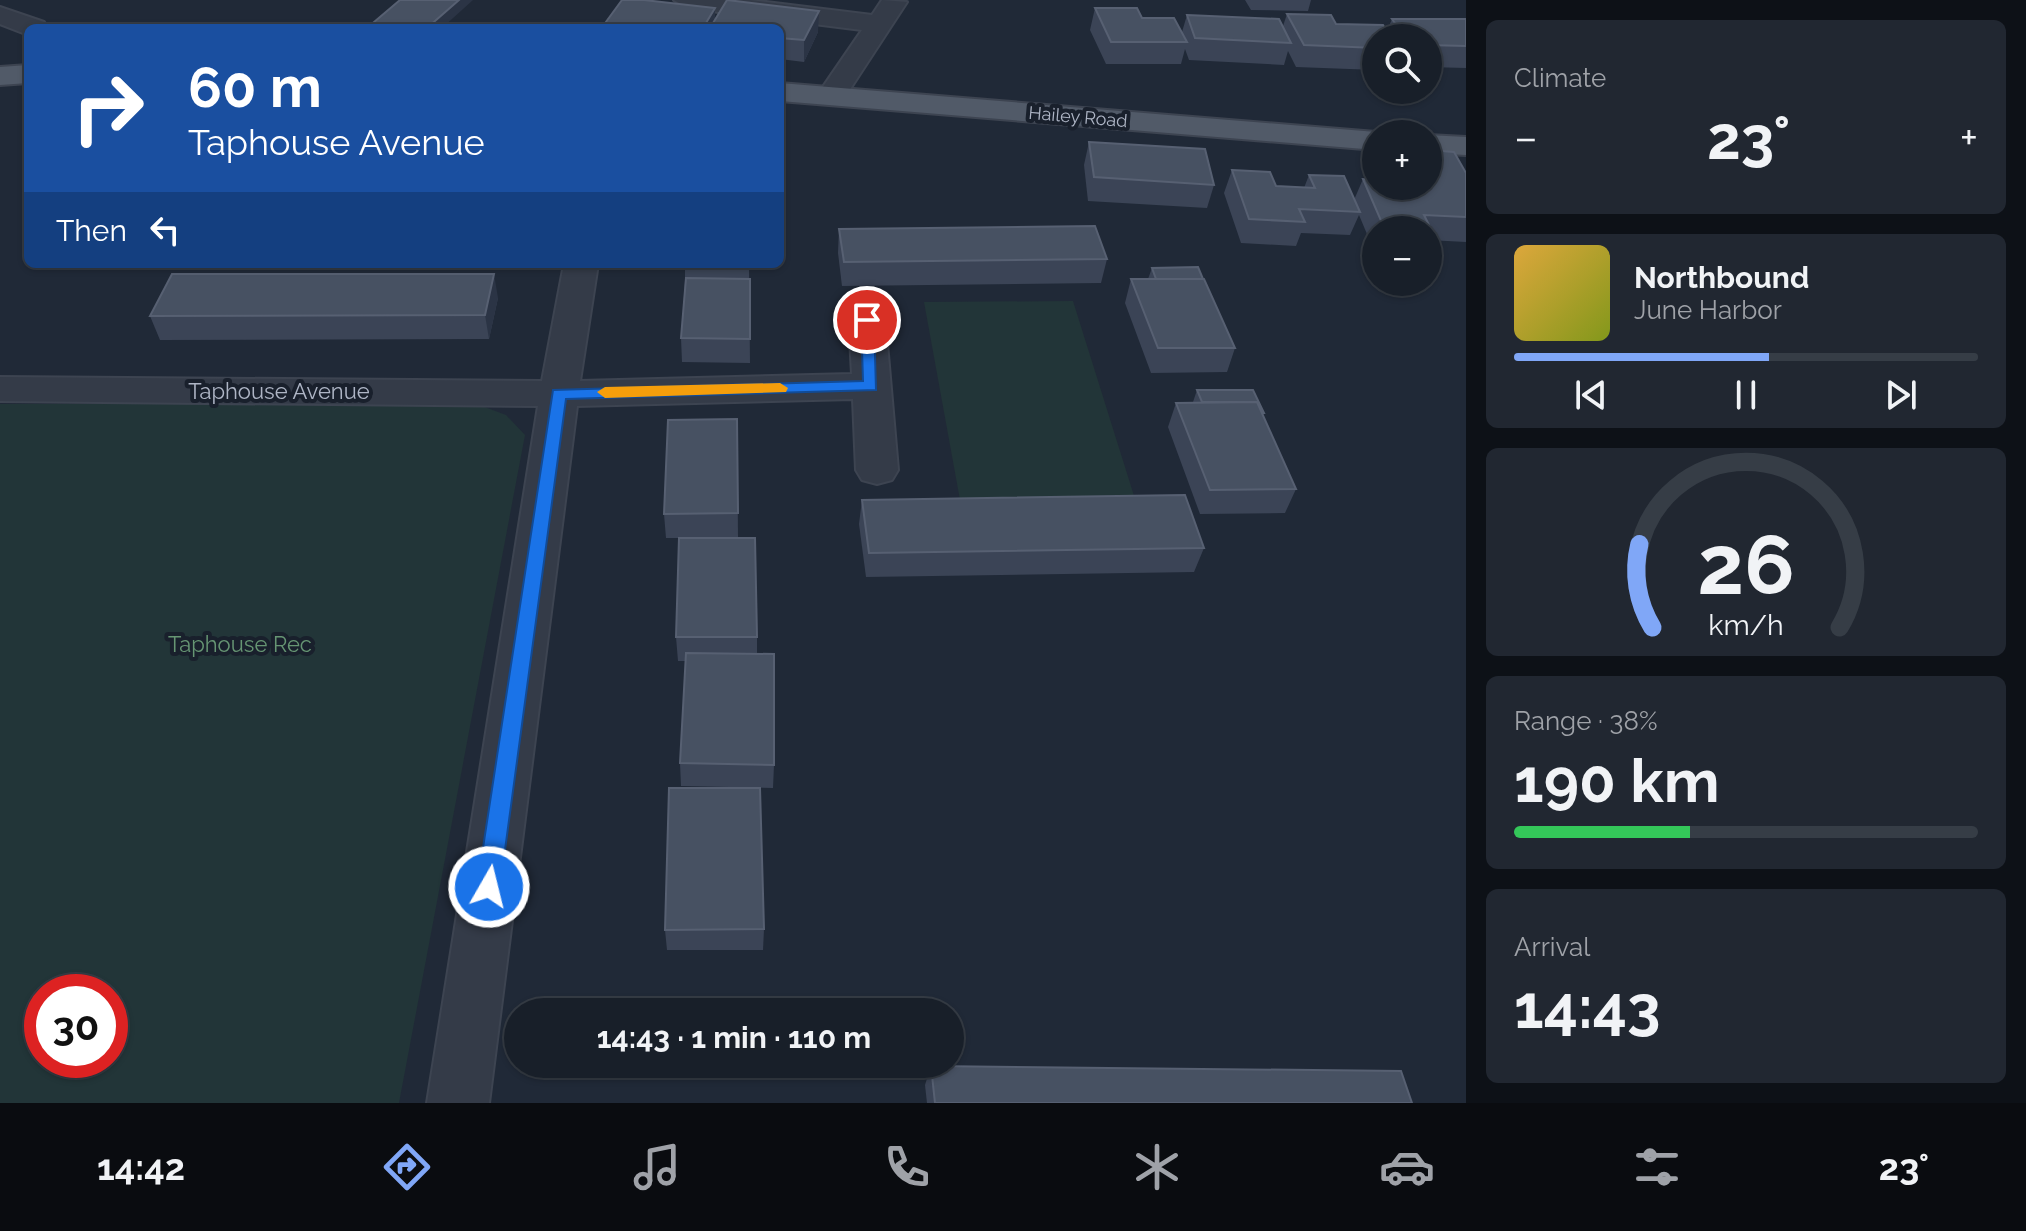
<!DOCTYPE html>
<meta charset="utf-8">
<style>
body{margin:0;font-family:Raleway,sans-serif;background:#212731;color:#f1f3f6;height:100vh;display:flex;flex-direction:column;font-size:30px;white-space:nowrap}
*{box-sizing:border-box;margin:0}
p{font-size:26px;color:#9fa2a8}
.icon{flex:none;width:44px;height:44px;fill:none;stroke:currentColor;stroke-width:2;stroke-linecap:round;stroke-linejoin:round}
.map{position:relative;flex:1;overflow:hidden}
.drawer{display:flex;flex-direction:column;gap:20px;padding:20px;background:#0d1117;width:560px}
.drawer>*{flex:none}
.guide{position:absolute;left:24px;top:24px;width:760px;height:244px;border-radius:12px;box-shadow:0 2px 6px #0004,0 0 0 2px #363d46;background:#1a4fa0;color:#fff;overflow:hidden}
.buttons{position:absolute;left:1362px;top:24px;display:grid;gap:16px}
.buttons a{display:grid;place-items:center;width:80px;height:80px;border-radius:50%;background:#181f29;box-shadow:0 2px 6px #0004,0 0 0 2px #363d46;font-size:40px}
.speed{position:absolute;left:24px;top:974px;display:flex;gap:16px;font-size:40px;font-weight:700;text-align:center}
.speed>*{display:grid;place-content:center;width:104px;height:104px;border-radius:50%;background:#181f29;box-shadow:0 2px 6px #0004,0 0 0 2px #363d46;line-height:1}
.speed .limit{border:12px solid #d22;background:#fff;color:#111}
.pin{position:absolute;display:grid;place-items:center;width:68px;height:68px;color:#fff;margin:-34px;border:4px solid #fff;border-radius:50%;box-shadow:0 2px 8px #0007}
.me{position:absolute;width:88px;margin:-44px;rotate:8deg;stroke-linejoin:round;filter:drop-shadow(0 0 6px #0008)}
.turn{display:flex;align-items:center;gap:28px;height:168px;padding:0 32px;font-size:36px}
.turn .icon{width:104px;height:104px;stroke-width:2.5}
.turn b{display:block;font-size:56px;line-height:68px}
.then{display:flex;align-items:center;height:76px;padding:0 32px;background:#0003;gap:16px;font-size:30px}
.big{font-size:60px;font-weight:700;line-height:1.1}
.drawer .tile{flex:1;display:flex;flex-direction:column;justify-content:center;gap:12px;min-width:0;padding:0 28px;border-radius:12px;background:#212731}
.drawer .dial{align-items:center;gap:0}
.dial svg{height:208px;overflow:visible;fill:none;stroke:#363d46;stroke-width:7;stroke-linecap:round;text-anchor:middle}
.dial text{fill:#f1f3f6;stroke:none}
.song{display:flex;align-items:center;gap:24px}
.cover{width:96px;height:96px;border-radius:12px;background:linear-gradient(135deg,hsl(40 70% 55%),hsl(70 70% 35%))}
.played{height:8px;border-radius:4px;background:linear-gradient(90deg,#80a7f7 55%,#363d46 55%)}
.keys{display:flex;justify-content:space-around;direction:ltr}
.heat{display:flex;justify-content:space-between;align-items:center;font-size:44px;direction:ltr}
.charge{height:12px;border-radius:6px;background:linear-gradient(90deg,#34c759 38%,#363d46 0)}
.trip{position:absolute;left:504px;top:998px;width:460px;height:80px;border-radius:40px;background:#181f29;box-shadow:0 2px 6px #0004,0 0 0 2px #363d46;font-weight:700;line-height:80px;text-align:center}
.tabs{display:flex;height:128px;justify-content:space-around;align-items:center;background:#0a0c10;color:#9fa2a8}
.tabs .icon{width:56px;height:56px}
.tabs .on{color:#80a7f7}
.tabs b{font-size:36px;color:#f1f3f6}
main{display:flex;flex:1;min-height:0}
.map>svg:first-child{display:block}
.green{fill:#223538;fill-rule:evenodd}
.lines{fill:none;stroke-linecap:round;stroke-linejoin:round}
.minor-casing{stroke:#3d4451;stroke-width:4}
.major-casing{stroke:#3d4451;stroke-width:4}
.minor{fill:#343b48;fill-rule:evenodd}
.major{fill:#515a68;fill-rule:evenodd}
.wall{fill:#3b4456}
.shaded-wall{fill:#2b3445}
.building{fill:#475162;stroke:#576072;stroke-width:2}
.route{fill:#1a73e8;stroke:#114b97;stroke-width:2}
.slow{fill:#f59e0b}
.labels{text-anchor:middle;stroke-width:8;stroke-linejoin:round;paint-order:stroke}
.far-street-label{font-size:18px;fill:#aeb5c5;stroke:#19202c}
.street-label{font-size:22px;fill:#aeb5c5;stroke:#19202c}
.park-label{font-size:22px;fill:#669573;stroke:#19202c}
</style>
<main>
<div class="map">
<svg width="1466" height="1103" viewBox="0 0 1466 1103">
<rect width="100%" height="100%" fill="#202937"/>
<g class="green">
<polygon points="1073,301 1135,499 960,500 924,302"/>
<path d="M474 403 506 415 525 435 399 1103H0V404ZM42 992H110V1060H42Z"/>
</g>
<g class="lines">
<g class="minor-casing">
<g id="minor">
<polygon points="674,0 750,0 872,15 882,0 907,2 841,103 821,103 816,97 862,30 687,8"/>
<polygon points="0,7 44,22 47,28 28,28 28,35 0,24"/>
<polygon points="564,264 598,264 580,381 852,374 849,320 854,312 867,309 880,312 885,320 898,470 892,480 877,484 862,480 856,470 853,399 577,406 489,1103 427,1103 538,406 0,401 0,377 542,381"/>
</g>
</g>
<g class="major-casing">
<g id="major">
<polygon points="28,65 28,83 0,85 0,67"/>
<polygon points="780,83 1376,132 1385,134 1376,134 1376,150 780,101"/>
<polygon points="1428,135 1466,137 1466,155 1428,153"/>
</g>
</g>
<use href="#minor" class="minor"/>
<use href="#major" class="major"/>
</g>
<g class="wall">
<polygon points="1245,0 1311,0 1308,11 1251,10"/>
<polygon points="1095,8 1142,18 1182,32 1187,15 1283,26 1287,14 1336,24 1387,31 1392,19 1466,19 1466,68 1428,67 1428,38 1376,38 1376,70 1296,67 1288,51 1284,65 1189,60 1185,49 1181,64 1106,64 1090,30"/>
<polygon points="715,19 818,32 804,62 780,59 780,28 603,28 603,26"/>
<polygon points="1089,142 1214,185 1207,208 1088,201 1084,165"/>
<polygon points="1232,170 1276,186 1304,188 1309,175 1354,200 1363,179 1428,186 1466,173 1466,242 1428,240 1428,230 1376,230 1376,246 1372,246 1359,215 1350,235 1301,233 1296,246 1241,243 1224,193"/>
<polygon points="839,229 1107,259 1101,283 842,286 838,253"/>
<polygon points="685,264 749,264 750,363 682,362 681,338 685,281"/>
<polygon points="1152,268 1235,348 1227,372 1151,373 1125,303 1131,279 1148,279"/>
<polygon points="498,298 489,339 160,340 150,316"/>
<polygon points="1197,390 1264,413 1263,415 1296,489 1285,513 1200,514 1168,427 1176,403 1193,402"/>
<polygon points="737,419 738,538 666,538 664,514"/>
<polygon points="862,500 1204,548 1194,572 866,577 859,524"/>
<polygon points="676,637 757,637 757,654 774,765 773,788 681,786 680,763 686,661 678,661"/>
<polygon points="764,929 763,950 667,950 665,930"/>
<polygon points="931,1066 1412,1103 927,1103 925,1085"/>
</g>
<g class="shaded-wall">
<polygon points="459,0 473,0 442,28 427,28"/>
<polygon points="715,8 715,28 703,28"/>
<polygon points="819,11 818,32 804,62 804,40"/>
<polygon points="494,274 498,298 489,339 485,315"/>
</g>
<g class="building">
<polygon points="400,0 459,0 427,28 367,28"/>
<polygon points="622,0 644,0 715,8 703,28 615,28 603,26"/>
<polygon points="727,0 819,11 804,40 780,38 780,28 710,28"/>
<polygon points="1095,8 1137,8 1142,18 1174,18 1187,42 1111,42"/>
<polygon points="1287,14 1331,15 1336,24 1383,25 1391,38 1376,38 1376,48 1304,45"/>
<polygon points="1187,15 1279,19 1291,43 1195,38"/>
<polygon points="1392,19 1466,19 1466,46 1428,45 1428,38 1406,38"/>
<polygon points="1089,142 1205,149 1214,185 1094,177"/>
<polygon points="1428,150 1454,152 1466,173 1466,217 1424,215 1429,225 1382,223 1363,179 1376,180 1376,186 1428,186"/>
<polygon points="1232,170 1270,172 1276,186 1315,188 1309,175 1344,176 1360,212 1299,209 1305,222 1249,219"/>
<polygon points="1095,226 1107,259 844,262 839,229"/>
<polygon points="685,264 749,264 749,269 685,268"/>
<polygon points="1198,267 1203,279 1156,279 1152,268"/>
<polygon points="172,274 494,274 485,315 150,316"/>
<polygon points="686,278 750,279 750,339 681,338"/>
<polygon points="1131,279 1204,279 1235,348 1158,348"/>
<polygon points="1197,390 1253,390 1264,413 1262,413 1257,402 1202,402"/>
<polygon points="1257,402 1296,489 1210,490 1176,403"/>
<polygon points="737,419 738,513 664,514 668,420"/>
<polygon points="1185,495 1204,548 869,553 862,500"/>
<polygon points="679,538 755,538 757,637 676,637"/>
<polygon points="686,653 774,654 774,765 680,763"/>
<polygon points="669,788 760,788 764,929 665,930"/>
<polygon points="931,1066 1401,1071 1412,1103 935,1103"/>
</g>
<polygon class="route" points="861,317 874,320 876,390 566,399 500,887 497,894 489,897 481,894 477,887 553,390 863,381"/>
<polygon class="slow" points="780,383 788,388 786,392 605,398 597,392 605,387"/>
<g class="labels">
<g class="far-street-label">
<text transform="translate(1078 117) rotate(5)" y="6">Hailey Road</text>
</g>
<g class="street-label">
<text x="279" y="399">Taphouse Avenue</text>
</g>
<g class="park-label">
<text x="240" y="652">Taphouse Rec</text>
</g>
</g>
</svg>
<div class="buttons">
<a><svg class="icon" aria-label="search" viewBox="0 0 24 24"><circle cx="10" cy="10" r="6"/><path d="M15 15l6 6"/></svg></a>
<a>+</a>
<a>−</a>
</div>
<div class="speed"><div class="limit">30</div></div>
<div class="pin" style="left:867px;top:320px;background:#d93025"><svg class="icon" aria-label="arrive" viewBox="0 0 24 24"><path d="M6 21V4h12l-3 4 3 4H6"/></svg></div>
<svg class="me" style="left:489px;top:887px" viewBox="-20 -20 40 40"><circle r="17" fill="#1a73e8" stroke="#fff" stroke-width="3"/><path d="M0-11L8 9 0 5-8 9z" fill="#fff"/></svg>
<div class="trip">14:43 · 1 min · 110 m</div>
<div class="guide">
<div class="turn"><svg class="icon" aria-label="right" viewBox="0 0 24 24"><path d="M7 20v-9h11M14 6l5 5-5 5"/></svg><div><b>60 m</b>Taphouse Avenue</div></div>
<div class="then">Then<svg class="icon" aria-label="left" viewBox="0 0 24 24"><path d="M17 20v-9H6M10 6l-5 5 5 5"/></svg></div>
</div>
</div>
<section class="drawer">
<div class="tile"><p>Climate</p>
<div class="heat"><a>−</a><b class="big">23°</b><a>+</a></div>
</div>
<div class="tile">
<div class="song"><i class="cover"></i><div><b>Northbound</b><p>June Harbor</p></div></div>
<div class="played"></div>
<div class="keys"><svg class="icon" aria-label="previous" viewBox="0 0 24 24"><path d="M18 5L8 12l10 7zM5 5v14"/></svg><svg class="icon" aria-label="pause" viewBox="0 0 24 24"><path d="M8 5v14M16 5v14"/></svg><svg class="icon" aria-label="next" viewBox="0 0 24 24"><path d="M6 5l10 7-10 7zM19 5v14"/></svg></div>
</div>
<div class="tile dial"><svg viewBox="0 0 100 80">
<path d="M14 69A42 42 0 1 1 86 69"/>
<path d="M14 69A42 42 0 0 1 9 37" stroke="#80a7f7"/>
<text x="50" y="56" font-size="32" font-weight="700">26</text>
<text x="50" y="72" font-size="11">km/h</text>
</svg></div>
<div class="tile"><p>Range · 38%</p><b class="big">190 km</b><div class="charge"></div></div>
<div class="tile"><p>Arrival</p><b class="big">14:43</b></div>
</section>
</main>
<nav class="tabs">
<b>14:42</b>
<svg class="icon on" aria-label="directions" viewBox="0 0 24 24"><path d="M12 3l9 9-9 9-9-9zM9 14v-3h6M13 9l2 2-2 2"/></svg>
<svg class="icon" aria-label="music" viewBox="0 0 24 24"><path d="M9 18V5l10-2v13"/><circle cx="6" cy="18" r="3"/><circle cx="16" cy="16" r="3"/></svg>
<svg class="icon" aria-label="phone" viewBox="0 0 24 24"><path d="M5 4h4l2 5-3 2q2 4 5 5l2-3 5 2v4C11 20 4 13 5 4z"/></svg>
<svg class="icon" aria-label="climate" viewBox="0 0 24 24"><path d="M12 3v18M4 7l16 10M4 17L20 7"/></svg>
<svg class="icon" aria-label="car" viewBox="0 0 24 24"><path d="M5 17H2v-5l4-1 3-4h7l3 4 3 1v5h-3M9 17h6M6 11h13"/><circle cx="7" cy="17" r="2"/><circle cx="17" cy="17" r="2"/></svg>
<svg class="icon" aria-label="filters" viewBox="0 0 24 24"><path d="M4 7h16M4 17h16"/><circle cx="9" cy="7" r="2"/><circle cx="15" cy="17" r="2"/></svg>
<b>23°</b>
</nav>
